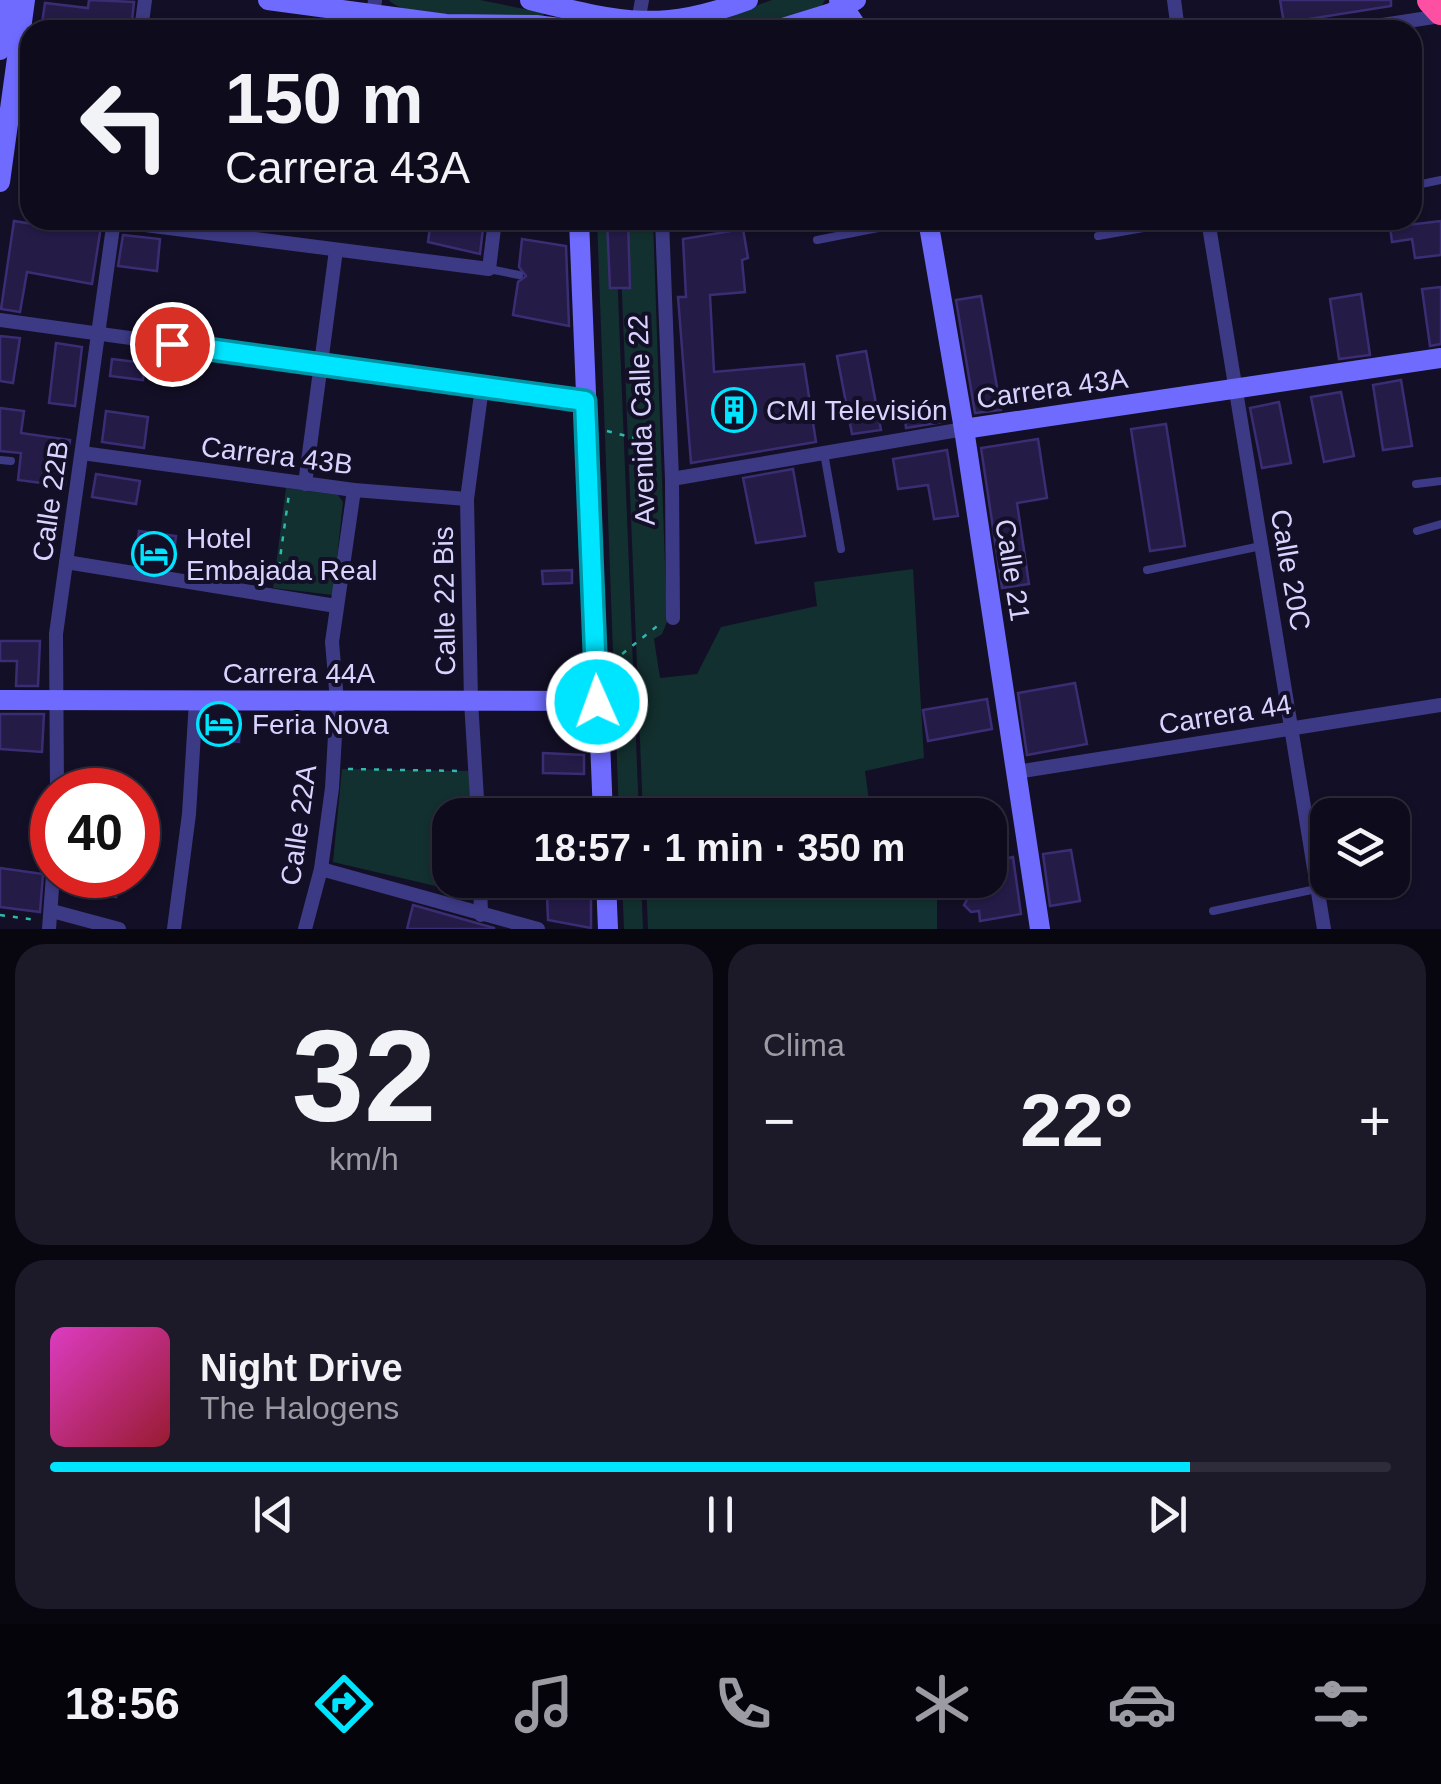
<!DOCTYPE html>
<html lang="es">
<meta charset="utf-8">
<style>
body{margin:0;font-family:Arial,sans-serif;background:#1c1929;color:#f1f3f6;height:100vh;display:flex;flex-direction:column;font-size:38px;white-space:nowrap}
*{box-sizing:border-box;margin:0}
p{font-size:32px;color:#9b9ba3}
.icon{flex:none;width:55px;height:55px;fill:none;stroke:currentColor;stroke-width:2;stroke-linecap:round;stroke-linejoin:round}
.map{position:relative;height:929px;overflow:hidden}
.panel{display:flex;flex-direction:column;gap:15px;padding:15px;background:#08060f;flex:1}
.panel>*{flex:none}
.top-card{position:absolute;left:20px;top:20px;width:1402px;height:210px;border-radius:30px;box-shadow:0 2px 8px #0004,0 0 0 2px #2e2b3b;background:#0e0b1c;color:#f1f3f6;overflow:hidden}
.buttons{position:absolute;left:1310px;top:798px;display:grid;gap:20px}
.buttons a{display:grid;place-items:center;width:100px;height:100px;border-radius:20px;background:#0e0b1c;box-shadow:0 2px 8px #0004,0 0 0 2px #2e2b3b;font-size:50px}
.speed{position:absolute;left:30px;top:768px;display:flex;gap:20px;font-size:50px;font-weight:700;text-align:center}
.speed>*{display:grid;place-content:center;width:130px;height:130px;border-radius:50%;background:#0e0b1c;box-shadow:0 2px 8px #0004,0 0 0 2px #2e2b3b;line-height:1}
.speed .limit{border:15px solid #d22;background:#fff;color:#111}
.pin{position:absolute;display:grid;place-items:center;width:85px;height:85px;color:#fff;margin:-42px;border:5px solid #fff;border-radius:50%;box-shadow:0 2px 10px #0007}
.me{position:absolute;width:110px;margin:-55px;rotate:358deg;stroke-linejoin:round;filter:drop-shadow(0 0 8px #0008)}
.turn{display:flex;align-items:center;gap:35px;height:210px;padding:0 40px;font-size:45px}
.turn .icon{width:130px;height:130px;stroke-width:2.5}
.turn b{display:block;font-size:70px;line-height:85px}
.big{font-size:75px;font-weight:700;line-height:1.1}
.panel .widget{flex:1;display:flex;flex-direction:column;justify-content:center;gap:15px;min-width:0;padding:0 35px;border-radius:30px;background:#1c1929}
.panel .dial{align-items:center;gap:0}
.dial b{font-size:130px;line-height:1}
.song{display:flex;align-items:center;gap:30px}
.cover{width:120px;height:120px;border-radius:15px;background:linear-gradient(135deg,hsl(310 70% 55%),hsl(350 70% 35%))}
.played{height:10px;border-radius:5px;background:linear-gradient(90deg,#00e5ff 85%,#2e2b3b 85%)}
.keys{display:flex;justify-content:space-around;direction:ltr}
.heat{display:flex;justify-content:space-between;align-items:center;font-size:55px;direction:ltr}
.panel .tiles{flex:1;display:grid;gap:15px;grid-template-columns:1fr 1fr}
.widget:last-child{grid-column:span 2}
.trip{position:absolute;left:432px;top:798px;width:575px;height:100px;border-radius:30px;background:#0e0b1c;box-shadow:0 2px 8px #0004,0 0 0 2px #2e2b3b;font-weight:700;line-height:100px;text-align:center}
.menu{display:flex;height:160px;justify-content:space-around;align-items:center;background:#06040b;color:#9b9ba3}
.menu .icon{width:70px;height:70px}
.menu .current{color:#00e5ff}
.menu b{font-size:45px;color:#f1f3f6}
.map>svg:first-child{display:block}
.green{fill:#12302f}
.building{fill:#241b47;stroke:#3b2d73;stroke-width:2.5}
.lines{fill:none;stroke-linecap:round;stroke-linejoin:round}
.path{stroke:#2fb8b0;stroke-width:2.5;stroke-dasharray:5 8;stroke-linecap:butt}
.lane{stroke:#3d3a85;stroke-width:8}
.street{stroke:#3d3a85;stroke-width:14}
.secondary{stroke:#6f6bff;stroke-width:20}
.highway{stroke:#ff4fa3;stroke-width:28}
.route-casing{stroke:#0095a6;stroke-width:25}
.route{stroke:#00e5ff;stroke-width:18}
.labels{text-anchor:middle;stroke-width:8;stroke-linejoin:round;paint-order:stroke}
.street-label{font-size:28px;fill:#d9d4ff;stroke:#130f26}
.poi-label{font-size:28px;fill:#d9d4ff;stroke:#130f26;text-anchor:start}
</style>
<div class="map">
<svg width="1441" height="929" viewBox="0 0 1441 929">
<rect width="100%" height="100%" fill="#130f26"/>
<g class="green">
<path d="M389 0H480L544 13 543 18C514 18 405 21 389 0Z"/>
<polygon points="772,0 825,0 820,9 738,30 656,30 705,24"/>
<polygon points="597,220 615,220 639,815 619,815"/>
<polygon points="619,220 653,220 667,622 662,634 654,639 660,678 697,674 721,627 817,606 814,582 913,569 924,758 865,771 871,815 643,815"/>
<polygon points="286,488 338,495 343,502 333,595 273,588"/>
<polygon points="342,769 470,771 471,815 450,815 450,880 473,880 474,895 333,862"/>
<polygon points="622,880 641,880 643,929 624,929"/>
<polygon points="646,880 937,880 937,929 648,929"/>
</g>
<g class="building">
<polygon points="89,0 134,2 131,30 41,30 45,3 88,8"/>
<polygon points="1280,0 1391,0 1391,6 1284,23"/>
<polygon points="53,220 102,220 92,284 27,272 20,312 1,309 14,221 52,227"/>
<polygon points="431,220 484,220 480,254 428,242"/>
<polygon points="607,220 628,220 630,288 610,288"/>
<polygon points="1441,221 1441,255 1415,258 1412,239 1392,242 1390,227"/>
<polygon points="743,229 748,258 742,260 745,292 710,295 714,372 804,364 816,442 691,463 678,297 686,297 683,239"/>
<polygon points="123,235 160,239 157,271 118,266"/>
<polygon points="522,239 566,246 569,326 513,315 518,282 526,276 519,267"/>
<polygon points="1441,287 1441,344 1430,346 1422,289"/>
<polygon points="1361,294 1370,355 1339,359 1330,299"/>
<polygon points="981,296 1001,410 975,413 956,300"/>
<polygon points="0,336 20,338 13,383 0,381"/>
<polygon points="56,343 82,347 75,406 49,403"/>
<polygon points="866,351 881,430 852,434 837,356"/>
<polygon points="112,359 145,363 143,380 110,376"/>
<polygon points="1401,380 1412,446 1383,450 1373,385"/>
<polygon points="1341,392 1354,456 1324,462 1311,397"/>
<polygon points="1279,402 1291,463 1262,468 1250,408"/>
<polygon points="940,405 943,422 906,428 904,410"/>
<polygon points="0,408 24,411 21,433 70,440 65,486 18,480 21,453 0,451"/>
<polygon points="106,411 148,417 144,448 102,442"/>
<polygon points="1166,424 1185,546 1150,551 1131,429"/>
<polygon points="1038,439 1047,498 1017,503 1029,584 1002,588 981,448"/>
<polygon points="947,450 958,516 934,519 928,485 898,489 893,459"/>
<polygon points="793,469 805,536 756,543 743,478"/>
<polygon points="96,474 140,481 136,504 92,497"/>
<polygon points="139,531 176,536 172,568 135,562"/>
<polygon points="572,570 572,583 543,584 542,571"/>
<polygon points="0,641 40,641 38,686 16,686 17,661 0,661"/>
<polygon points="1075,683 1087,744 1027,755 1018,693"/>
<polygon points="987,699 992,729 928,741 923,710"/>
<polygon points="0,714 44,714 42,752 0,749"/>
<polygon points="206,714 240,714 239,742 204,739"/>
<polygon points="543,753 584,755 584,774 543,773"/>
<polygon points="1071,850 1080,901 1050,906 1043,854"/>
<polygon points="1013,857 1021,914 980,921 979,911 971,912 964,905 968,898 940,880 990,880 990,862"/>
<polygon points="0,868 43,874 40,912 0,907"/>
<polygon points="64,875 120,875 116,897 63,887"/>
<polygon points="547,895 591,897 591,928 548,920"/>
<polygon points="413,905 494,928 494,929 407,929"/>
</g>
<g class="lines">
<g class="path">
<polyline points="607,431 657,444"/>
<polyline points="277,580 289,494"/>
<polyline points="612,662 661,623"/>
<polyline points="348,769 460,771"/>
<polyline points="0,915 36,920"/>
</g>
<g class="lane">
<polyline points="1412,186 1441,180"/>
<polyline points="1098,236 1189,220"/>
<polyline points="817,240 919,220"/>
<polyline points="489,269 519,275"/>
<polyline points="824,453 841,549"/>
<polyline points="0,460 11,461"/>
<polyline points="1416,484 1441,481"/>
<polyline points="1417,531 1441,524"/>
<polyline points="1147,570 1261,546"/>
<polyline points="1213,911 1316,889"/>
</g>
<g class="street">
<polyline points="1174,0 1178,30"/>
<polyline points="638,22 642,0"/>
<polyline points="141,30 145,0"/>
<polyline points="371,30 375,0"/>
<polyline points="1350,30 1441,16"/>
<polyline points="662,220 672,479 673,618"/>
<polyline points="1208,220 1324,929"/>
<polyline points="114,221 489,269 495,220"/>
<polyline points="0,320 585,401"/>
<polyline points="82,453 354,490 467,499"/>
<polyline points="672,479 964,429"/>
<polyline points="305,484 336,250"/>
<polyline points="66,562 336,606"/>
<polyline points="1016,772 1441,705"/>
<polyline points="57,790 56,634 114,220"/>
<polyline points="478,815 471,701 467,499 482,387"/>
<polyline points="321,869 538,929"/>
<polyline points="480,880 481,915"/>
<polyline points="52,911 119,929"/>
<polyline points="49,929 53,875"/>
<polyline points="174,929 189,814 196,701"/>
<polyline points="305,929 321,869 332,788 337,701 332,642 354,490"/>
</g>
<g class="secondary">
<polyline points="268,0 446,24 536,25 575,30"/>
<path d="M530 0C620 22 659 33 748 0"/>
<polyline points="839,0 859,30"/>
<polyline points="776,30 831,13 856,0"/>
<polyline points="0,50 7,0"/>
<polyline points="0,182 25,0"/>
<polyline points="579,220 603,815"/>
<polyline points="928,220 964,429 1040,929"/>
<polyline points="964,429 1441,358"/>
<polyline points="0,700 597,701"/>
<polyline points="606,880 608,929"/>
</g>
<polyline class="highway" points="1431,0 1441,11"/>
</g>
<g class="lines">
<g class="route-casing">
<polyline id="route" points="172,344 585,401 597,702"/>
</g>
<use href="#route" class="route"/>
</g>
<defs>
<g id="building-ring" transform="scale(2.25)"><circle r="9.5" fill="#130f26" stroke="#00e5ff" stroke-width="1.5"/><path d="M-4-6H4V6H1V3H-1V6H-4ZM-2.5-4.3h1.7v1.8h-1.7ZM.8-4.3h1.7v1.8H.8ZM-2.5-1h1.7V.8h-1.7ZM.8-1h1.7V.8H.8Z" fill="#00e5ff"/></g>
<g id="hotel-ring" transform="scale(2.25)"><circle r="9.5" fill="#130f26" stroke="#00e5ff" stroke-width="1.5"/><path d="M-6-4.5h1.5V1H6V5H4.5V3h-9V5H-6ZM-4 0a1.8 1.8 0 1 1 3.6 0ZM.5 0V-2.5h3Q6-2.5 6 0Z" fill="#00e5ff"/></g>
</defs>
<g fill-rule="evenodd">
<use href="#building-ring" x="734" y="410"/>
<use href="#hotel-ring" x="154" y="554"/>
<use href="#hotel-ring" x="219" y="724"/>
</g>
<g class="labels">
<g class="street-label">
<text transform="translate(1052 388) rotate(-8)" y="10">Carrera 43A</text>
<text transform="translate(641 420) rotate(-92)" y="10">Avenida Calle 22</text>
<text transform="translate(277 455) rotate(7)" y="10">Carrera 43B</text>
<text transform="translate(50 501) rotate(-82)" y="10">Calle 22B</text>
<text transform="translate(1013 570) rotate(81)" y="10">Calle 21</text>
<text transform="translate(1291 570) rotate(80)" y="10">Calle 20C</text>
<text transform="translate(444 601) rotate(-91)" y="10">Calle 22 Bis</text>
<text x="299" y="683">Carrera 44A</text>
<text transform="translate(1225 714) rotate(-9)" y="10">Carrera 44</text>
<text transform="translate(298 825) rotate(-82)" y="10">Calle 22A</text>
</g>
<g class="poi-label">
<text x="766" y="420">CMI Televisión</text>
<text x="186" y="548">Hotel<tspan x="186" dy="32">Embajada Real</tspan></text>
<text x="252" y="734">Feria Nova</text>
</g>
</g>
</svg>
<div class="buttons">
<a><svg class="icon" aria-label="layers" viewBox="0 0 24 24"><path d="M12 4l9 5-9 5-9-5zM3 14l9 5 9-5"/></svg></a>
</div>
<div class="speed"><div class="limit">40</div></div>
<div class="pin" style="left:172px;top:344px;background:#d93025"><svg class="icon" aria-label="arrive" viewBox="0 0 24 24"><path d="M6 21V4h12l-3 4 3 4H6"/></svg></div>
<svg class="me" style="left:597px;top:702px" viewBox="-20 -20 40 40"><circle r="17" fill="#00e5ff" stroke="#fff" stroke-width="3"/><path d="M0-11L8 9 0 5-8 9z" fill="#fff"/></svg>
<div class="trip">18:57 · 1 min · 350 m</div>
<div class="top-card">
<div class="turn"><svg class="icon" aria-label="left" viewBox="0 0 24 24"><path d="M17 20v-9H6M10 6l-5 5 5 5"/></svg><div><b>150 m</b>Carrera 43A</div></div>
</div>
</div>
<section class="panel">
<div class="tiles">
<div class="widget dial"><b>32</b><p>km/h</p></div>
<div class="widget"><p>Clima</p>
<div class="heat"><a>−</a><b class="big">22°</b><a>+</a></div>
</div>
<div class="widget">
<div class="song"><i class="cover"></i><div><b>Night Drive</b><p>The Halogens</p></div></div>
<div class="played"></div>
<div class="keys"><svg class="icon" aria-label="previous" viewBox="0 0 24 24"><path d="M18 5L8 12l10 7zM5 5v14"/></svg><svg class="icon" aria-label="pause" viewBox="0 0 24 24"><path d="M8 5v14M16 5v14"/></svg><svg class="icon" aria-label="next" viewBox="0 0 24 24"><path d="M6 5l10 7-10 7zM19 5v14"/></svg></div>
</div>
</div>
</section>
<nav class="menu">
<b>18:56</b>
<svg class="icon current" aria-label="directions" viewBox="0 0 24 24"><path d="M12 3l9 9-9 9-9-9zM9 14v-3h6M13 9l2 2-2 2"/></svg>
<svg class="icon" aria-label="music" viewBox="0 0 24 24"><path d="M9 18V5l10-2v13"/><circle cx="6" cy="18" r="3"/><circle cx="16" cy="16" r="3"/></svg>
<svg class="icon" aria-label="phone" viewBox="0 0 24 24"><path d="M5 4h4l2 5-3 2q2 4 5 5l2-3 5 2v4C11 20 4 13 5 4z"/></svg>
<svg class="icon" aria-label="climate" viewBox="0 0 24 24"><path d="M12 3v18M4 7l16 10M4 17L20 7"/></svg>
<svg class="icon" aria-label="car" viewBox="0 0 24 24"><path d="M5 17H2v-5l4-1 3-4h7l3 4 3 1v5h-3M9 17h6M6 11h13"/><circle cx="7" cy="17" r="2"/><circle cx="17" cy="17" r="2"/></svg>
<svg class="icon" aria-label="filters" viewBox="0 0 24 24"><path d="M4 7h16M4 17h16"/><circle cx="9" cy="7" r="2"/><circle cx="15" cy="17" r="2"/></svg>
</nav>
